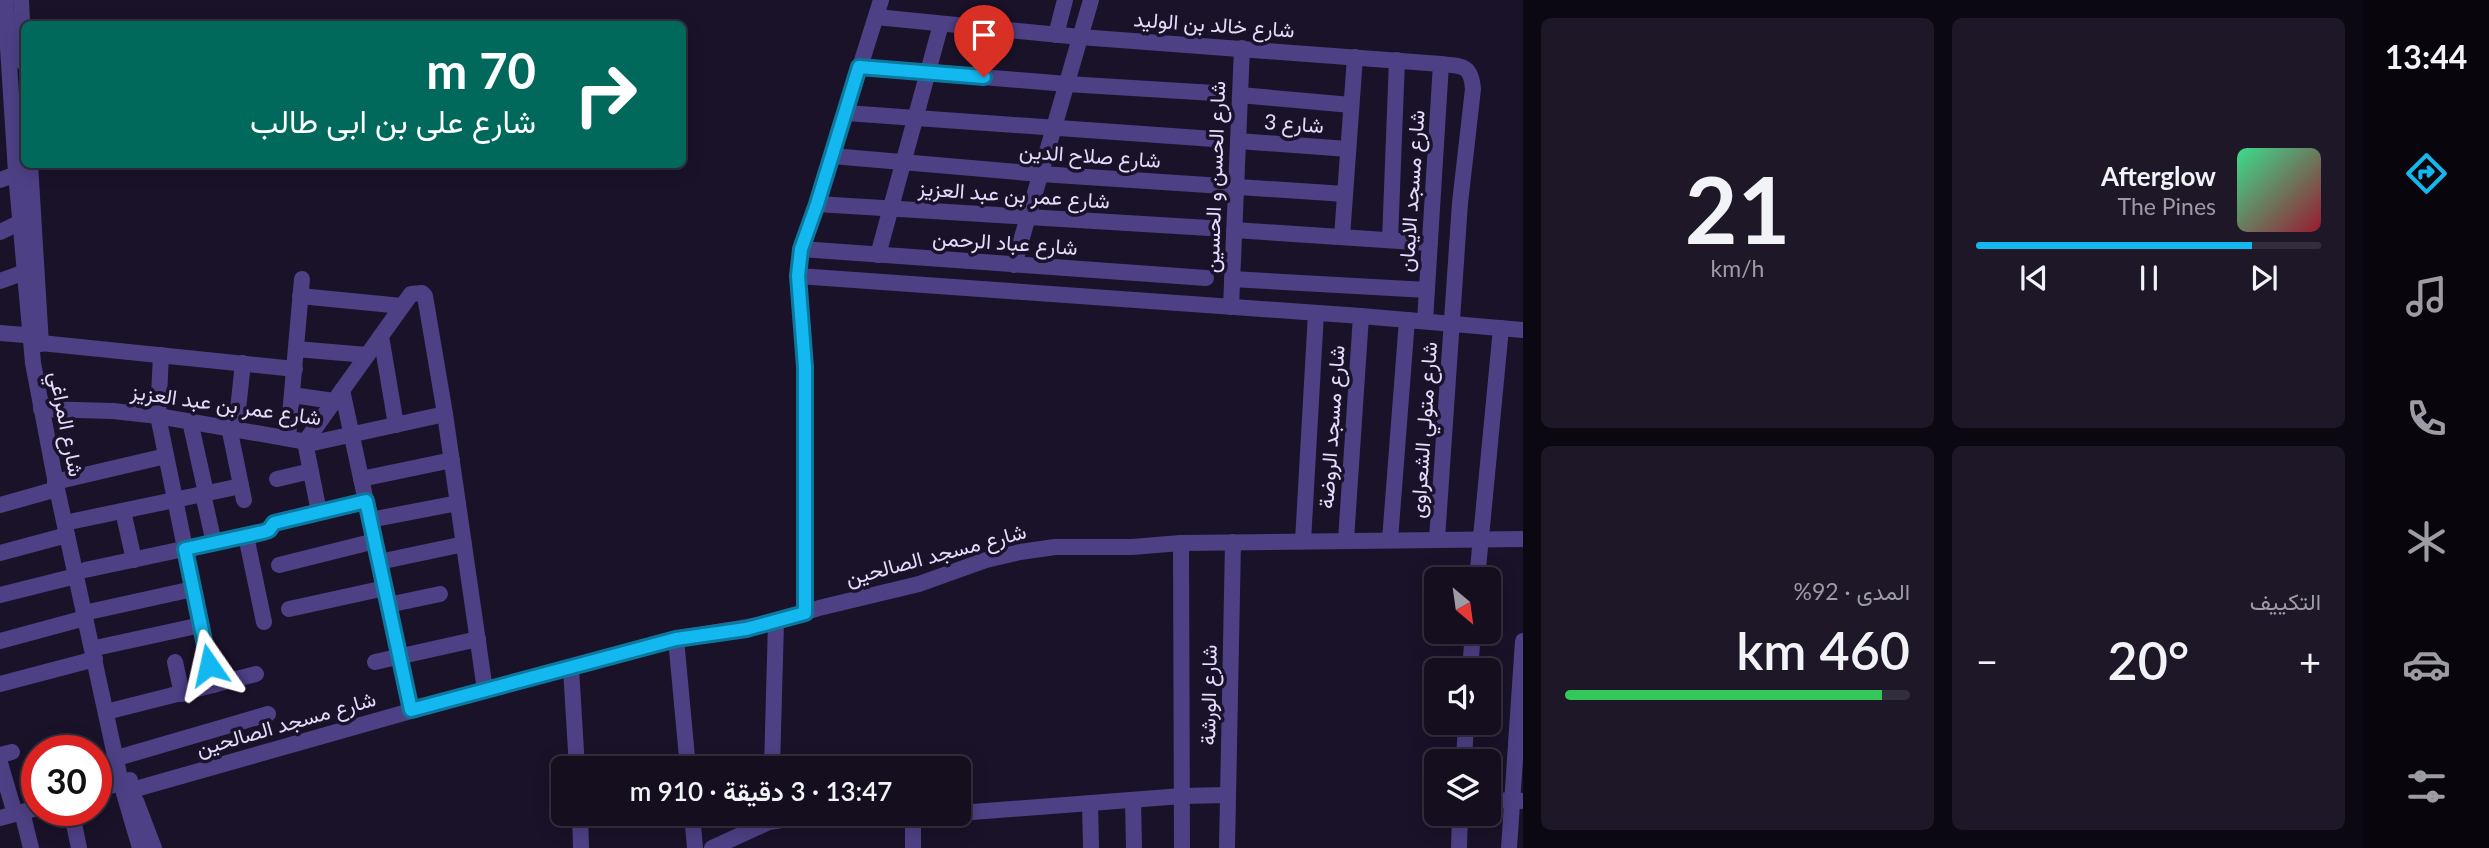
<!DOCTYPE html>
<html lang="ar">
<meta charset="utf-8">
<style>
body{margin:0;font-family:Lato,Vazirmatn,sans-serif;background:#1d1728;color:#f1f3f6;direction:rtl;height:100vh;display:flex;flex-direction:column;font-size:26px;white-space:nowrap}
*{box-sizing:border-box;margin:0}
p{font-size:23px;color:#9d9ca4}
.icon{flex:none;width:38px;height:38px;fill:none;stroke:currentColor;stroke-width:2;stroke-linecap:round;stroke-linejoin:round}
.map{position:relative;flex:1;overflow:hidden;direction:ltr}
.panel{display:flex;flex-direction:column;gap:18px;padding:18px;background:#0b0811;width:840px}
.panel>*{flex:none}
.top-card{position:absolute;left:21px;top:21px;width:665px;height:147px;border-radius:10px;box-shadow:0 4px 18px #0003,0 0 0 2px #332e3d;direction:rtl;background:#00695c;color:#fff;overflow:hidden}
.needle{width:46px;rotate:151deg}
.buttons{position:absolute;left:1424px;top:567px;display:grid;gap:14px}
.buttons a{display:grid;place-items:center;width:77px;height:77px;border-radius:10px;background:#140e1f;box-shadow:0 4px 18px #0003,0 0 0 2px #332e3d;font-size:35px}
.speed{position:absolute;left:21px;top:735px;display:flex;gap:14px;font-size:35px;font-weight:700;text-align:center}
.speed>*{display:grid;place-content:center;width:91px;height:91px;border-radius:50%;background:#140e1f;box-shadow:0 4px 18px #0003,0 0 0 2px #332e3d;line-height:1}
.speed .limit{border:10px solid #d22;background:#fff;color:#111}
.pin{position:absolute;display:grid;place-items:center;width:60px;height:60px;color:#fff;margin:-72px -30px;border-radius:50% 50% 50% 0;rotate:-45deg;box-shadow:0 0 7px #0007}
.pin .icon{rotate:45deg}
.me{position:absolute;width:77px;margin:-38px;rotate:349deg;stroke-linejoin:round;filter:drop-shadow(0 0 5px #0008)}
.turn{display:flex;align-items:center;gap:24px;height:147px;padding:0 35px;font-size:32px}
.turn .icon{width:91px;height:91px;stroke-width:2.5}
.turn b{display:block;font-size:49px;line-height:60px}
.big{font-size:52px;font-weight:600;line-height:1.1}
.panel .widget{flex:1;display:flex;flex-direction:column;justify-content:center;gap:10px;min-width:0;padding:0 24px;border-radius:10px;background:#1d1728}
.panel .dial{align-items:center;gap:0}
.dial b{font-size:91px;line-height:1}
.song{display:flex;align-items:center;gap:21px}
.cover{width:84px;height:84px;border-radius:10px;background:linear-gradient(135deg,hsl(150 70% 55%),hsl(350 70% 35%))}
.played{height:7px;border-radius:4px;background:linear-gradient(90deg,#14b8f1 80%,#332e3d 80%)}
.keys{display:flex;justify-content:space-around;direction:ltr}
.heat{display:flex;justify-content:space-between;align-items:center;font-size:38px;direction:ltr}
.charge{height:10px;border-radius:5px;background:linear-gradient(90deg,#34c759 92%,#332e3d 0)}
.panel .tiles{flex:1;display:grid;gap:18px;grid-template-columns:repeat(2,1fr)}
.trip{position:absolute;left:551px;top:756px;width:420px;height:70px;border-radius:10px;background:#140e1f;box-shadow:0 4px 18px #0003,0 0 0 2px #332e3d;font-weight:600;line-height:70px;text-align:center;direction:rtl}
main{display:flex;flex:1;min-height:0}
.tab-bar{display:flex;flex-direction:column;width:126px;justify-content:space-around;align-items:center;background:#08060c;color:#9d9ca4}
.tab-bar .icon{width:49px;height:49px}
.tab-bar .selected{color:#14b8f1}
.tab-bar b{font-size:32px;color:#f1f3f6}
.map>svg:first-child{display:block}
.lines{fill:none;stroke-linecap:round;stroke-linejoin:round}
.minor{stroke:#4e4085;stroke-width:16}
.route-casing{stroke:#0d789d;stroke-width:18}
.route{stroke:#14b8f1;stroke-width:12}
.labels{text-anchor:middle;stroke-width:7;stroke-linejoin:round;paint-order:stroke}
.street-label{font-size:21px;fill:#e5dcfd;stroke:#1a1229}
</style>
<main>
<nav class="tab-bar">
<b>13:44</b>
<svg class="icon selected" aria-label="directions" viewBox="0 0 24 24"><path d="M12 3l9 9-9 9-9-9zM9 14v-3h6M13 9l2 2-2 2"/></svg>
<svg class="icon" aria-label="music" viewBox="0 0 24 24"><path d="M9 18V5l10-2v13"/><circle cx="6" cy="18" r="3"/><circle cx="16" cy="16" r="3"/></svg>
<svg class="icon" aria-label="phone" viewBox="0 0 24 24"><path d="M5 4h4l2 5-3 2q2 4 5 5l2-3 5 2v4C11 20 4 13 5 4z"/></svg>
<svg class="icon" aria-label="climate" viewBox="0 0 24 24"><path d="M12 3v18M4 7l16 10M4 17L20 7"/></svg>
<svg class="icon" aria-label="car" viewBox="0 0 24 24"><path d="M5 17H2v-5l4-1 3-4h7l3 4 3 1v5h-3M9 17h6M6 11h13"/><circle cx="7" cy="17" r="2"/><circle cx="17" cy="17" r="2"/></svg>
<svg class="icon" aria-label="filters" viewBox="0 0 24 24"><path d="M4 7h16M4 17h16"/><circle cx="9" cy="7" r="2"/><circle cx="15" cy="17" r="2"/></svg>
</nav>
<section class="panel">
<div class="tiles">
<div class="widget">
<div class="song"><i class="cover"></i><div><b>Afterglow</b><p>The Pines</p></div></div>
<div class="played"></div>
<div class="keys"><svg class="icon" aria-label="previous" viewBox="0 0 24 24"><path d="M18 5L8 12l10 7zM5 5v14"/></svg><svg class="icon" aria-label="pause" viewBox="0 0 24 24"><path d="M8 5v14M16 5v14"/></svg><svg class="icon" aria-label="next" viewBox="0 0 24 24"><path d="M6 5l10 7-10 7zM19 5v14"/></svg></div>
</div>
<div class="widget dial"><b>21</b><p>km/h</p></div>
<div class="widget"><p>التكييف</p>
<div class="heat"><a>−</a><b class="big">20°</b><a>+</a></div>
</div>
<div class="widget"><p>المدى · 92%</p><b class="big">460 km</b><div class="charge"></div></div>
</div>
</section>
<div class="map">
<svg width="1523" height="848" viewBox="0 0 1523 848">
<rect width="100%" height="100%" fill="#1a1229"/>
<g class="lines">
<g class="minor">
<polyline points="5,0 16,173 33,363 57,489 121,783 140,848"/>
<polyline points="21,0 24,63"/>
<path d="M876 17 1080 37 1441 64C1463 66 1471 65 1473 89L1460 203 1437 539"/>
<polyline points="1056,35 1065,0"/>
<polyline points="859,67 1067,84 1214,93"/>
<polyline points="1240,95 1351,105"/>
<polyline points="846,113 1214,139"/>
<polyline points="1238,141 1348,149"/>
<polyline points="832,156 1041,174 1345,194"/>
<polyline points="30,164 41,344"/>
<polyline points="0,180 25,171"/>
<polyline points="817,204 1209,228"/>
<polyline points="1234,230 1430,243"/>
<polyline points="0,232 21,222"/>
<polyline points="1342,237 1355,57"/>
<polyline points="1390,240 1397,60"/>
<polyline points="801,249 1206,278"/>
<polyline points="878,255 941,24"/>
<polyline points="1014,265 1091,0"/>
<polyline points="798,276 1361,316 1523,330"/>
<polyline points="1232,279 1427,290"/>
<polyline points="0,281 25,272"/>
<polyline points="300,296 402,306"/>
<polyline points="1231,307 1242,48"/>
<polyline points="1425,321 1441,64"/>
<polyline points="0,333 37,336"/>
<polyline points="381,336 396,425"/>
<polyline points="41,343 295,369"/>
<polyline points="296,349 367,355"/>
<polyline points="161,355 158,416 213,685"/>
<polyline points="342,390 411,710"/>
<polyline points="292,395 334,401"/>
<polyline points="41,409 113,411 158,416 313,443 445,414"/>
<polyline points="190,421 206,493"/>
<polyline points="229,427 244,500"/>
<polyline points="236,428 243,363"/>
<polyline points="288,438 302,279"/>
<polyline points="277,479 311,471"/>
<polyline points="361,479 452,460"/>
<polyline points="55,482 166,456"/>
<polyline points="203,494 214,543"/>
<polyline points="0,505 57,489"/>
<polyline points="123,511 134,560"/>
<polyline points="319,512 305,442 411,294 422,293 425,296 445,414 485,690"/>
<polyline points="370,520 458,503"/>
<polyline points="74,521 241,486"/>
<polyline points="246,536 264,622"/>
<polyline points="1346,540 1361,316"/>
<polyline points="1390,540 1407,320"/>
<polyline points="1303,541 1316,313"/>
<polyline points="1181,543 1182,848"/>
<polyline points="0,553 67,535"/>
<polyline points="379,562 464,544"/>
<polyline points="279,565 375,541"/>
<polyline points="85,570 263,532 269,530 274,523 366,501"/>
<polyline points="1477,579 1501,328"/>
<polyline points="0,595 76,576"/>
<polyline points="388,605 440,594"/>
<polyline points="289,609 385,588"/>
<polyline points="93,611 193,589"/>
<polyline points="805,613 805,367 798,276 801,249 817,204 881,0"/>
<polyline points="676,639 688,768"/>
<polyline points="0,641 85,618"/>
<polyline points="100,647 201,625"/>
<polyline points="175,662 182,694"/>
<polyline points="375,662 478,639"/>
<polyline points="571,668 577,768"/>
<polyline points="1470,670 1473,632"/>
<polyline points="0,684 95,659"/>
<polyline points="114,710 256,674"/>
<polyline points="0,755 12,752"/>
<polyline points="124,756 268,714"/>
<polyline points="1464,761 1466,723"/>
<polyline points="0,763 15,814"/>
<polyline points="772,768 776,622"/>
<polyline points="96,790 130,780"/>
<polyline points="132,790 485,690 676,639 776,622 819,608 919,584 986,560 1020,552 1055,547 1132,547 1181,543 1523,539"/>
<polyline points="1133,800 1134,848"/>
<polyline points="1489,800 1523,801"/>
<polyline points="136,801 154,848"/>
<polyline points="1090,803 1091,848"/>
<polyline points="71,810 79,848"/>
<polyline points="22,812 31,848"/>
<polyline points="959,813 1182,796 1227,795"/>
<polyline points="580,814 581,848"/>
<polyline points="692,814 695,848"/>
<polyline points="913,814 913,848"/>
<polyline points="913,816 948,814"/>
<polyline points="0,818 37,808"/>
<polyline points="712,848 769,822 821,814"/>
<polyline points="1227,848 1233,542"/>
<polyline points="1459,848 1460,814"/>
<polyline points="1509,848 1523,641"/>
</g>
</g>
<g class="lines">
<g class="route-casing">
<polyline id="route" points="209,665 185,549 263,532 269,530 274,523 366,501 411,710 676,639 746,629 805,613 805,367 798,276 801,249 817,204 859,67 984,77"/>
</g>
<use href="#route" class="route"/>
</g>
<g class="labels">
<g class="street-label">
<text transform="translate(1214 25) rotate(4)" y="7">شارع خالد بن الوليد</text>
<text transform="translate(1294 124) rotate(4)" y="7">شارع 3</text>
<text transform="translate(1090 156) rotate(4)" y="7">شارع صلاح الدين</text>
<text transform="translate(1215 177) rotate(-88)" y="7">شارع الحسن و الحسين</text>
<text transform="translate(1412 191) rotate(-86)" y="7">شارع مسجد الايمان</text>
<text transform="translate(1014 195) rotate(4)" y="7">شارع عمر بن عبد العزيز</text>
<text transform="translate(1005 243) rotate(4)" y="7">شارع عباد الرحمن</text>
<text transform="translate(226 405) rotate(8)" y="7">شارع عمر بن عبد العزيز</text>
<text transform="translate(66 424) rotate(79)" y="7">شارع المراغي</text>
<text transform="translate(1332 427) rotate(-86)" y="7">شارع مسجد الروضة</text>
<text transform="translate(1424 430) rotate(-86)" y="7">شارع متولي الشعراوى</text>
<text transform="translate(936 555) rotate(-15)" y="7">شارع مسجد الصالحين</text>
<text transform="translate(1209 695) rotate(-89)" y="7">شارع الورشة</text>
<text transform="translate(286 724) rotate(-16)" y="7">شارع مسجد الصالحين</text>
</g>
</g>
</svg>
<div class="buttons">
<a><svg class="needle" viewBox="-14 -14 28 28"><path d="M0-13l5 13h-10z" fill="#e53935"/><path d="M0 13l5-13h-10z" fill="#9d9ca4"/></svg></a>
<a><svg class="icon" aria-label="sound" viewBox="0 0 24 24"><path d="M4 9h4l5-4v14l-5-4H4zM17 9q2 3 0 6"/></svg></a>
<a><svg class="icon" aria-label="layers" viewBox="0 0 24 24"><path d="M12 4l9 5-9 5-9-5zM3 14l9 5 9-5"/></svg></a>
</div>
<div class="speed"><div class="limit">30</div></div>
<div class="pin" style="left:984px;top:77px;background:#d93025"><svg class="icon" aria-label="arrive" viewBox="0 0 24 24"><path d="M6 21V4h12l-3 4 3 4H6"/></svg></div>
<svg class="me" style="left:209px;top:665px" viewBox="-20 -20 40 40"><path d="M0-17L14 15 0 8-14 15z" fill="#14b8f1" stroke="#fff" stroke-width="4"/></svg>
<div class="trip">13:47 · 3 دقيقة · 910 m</div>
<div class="top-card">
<div class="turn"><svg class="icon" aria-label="right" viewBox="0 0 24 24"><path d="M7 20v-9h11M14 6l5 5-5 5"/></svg><div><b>70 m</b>شارع على بن ابى طالب</div></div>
</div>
</div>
</main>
